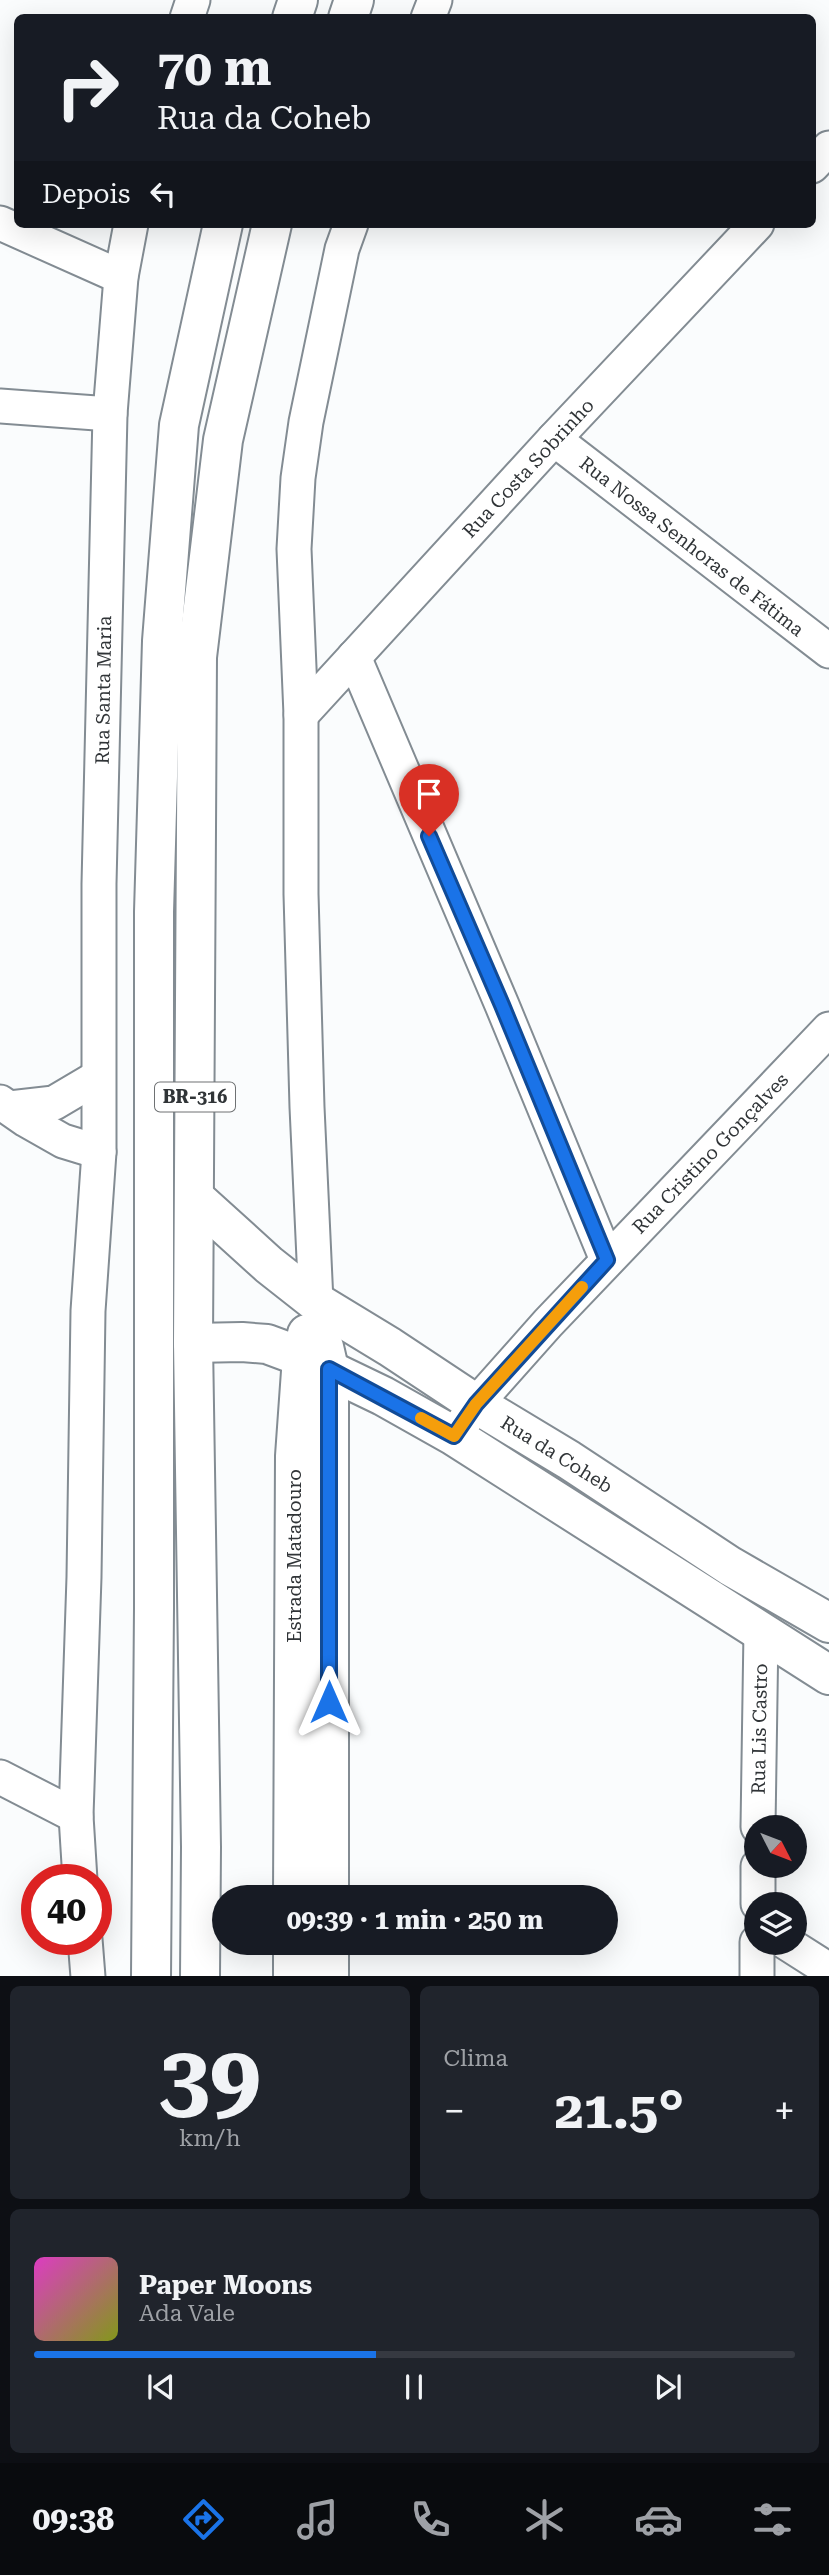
<!DOCTYPE html>
<html lang="pt">
<meta charset="utf-8">
<style>
body{margin:0;font-family:"Roboto Serif",serif;background:#20242c;color:#f1f3f6;height:100vh;display:flex;flex-direction:column;font-size:26px;white-space:nowrap}
*{box-sizing:border-box;margin:0}
p{font-size:23px;color:#9ea1a6}
.icon{flex:none;width:38px;height:38px;fill:none;stroke:currentColor;stroke-width:2;stroke-linecap:round;stroke-linejoin:round}
.map{position:relative;height:1976px;overflow:hidden}
.panel{display:flex;flex-direction:column;gap:10px;padding:10px;background:#0d0f14;flex:1}
.panel>*{flex:none}
.hud{position:absolute;left:14px;top:14px;width:802px;height:214px;border-radius:10px;box-shadow:0 7px 28px #0002;background:#171b24;color:#f1f3f6;overflow:hidden}
.needle{width:46px;rotate:132deg}
.controls{position:absolute;left:744px;top:1815px;display:grid;gap:14px}
.controls a{display:grid;place-items:center;width:63px;height:63px;border-radius:50%;background:#171b24;box-shadow:0 7px 28px #0002;font-size:35px}
.speed{position:absolute;left:21px;top:1864px;display:flex;gap:14px;font-size:35px;font-weight:700;text-align:center}
.speed>*{display:grid;place-content:center;width:91px;height:91px;border-radius:50%;background:#171b24;box-shadow:0 7px 28px #0002;line-height:1}
.speed .limit{border:10px solid #d22;background:#fff;color:#111}
.pin{position:absolute;display:grid;place-items:center;width:60px;height:60px;color:#fff;margin:-72px -30px;border-radius:50% 50% 50% 0;rotate:-45deg;box-shadow:0 0 7px #0007}
.pin .icon{rotate:45deg}
.me{position:absolute;width:77px;margin:-38px;rotate:0deg;stroke-linejoin:round;filter:drop-shadow(0 0 5px #0008)}
.turn{display:flex;align-items:center;gap:24px;height:147px;padding:0 28px;font-size:32px}
.turn .icon{width:91px;height:91px;stroke-width:2.5}
.turn b{display:block;font-size:49px;line-height:60px}
.then{display:flex;align-items:center;height:66px;padding:0 28px;background:#0003;gap:14px;font-size:26px}
.big{font-size:52px;font-weight:700;line-height:1.1}
.panel .widget{flex:1;display:flex;flex-direction:column;justify-content:center;gap:10px;min-width:0;padding:0 24px;border-radius:10px;background:#20242c}
.panel .dial{align-items:center;gap:0}
.dial b{font-size:91px;line-height:1}
.song{display:flex;align-items:center;gap:21px}
.cover{width:84px;height:84px;border-radius:10px;background:linear-gradient(135deg,hsl(310 70% 55%),hsl(70 70% 35%))}
.played{height:7px;border-radius:4px;background:linear-gradient(90deg,#1a73e8 45%,#363941 45%)}
.keys{display:flex;justify-content:space-around;direction:ltr}
.heat{display:flex;justify-content:space-between;align-items:center;font-size:38px;direction:ltr}
.panel .tiles{flex:1;display:grid;gap:10px;grid-template-columns:1fr 1fr}
.widget:last-child{grid-column:span 2}
.trip{position:absolute;left:212px;top:1885px;width:406px;height:70px;border-radius:35px;background:#171b24;box-shadow:0 7px 28px #0002;font-weight:700;line-height:70px;text-align:center}
.menu{display:flex;height:112px;justify-content:space-around;align-items:center;background:#090b0e;color:#9ea1a6}
.menu .icon{width:49px;height:49px}
.menu .on{color:#1a73e8}
.menu b{font-size:32px;color:#f1f3f6}
.map>svg:first-child{display:block}
.lines{fill:none;stroke-linecap:round;stroke-linejoin:round}
.street-casing{stroke:#838c93;stroke-width:37}
.secondary-casing{stroke:#838c93;stroke-width:42}
.highway-casing{stroke:#838c93;stroke-width:42}
.street{stroke:#fff;stroke-width:33}
.secondary{stroke:#fff;stroke-width:38}
.highway{stroke:#fff;stroke-width:38}
.route-casing{stroke:#114b97;stroke-width:18}
.route{stroke:#1a73e8;stroke-width:12}
.slow{stroke:#f59e0b;stroke-width:12}
.labels{text-anchor:middle;stroke-width:5;stroke-linejoin:round;paint-order:stroke}
.shield{fill:#fff;stroke:#6e7173;stroke-width:2}
.shield-label{font-size:18px;font-weight:bold;fill:#303437}
.street-label{font-size:19px;fill:#303437;stroke:#fff}
</style>
<div class="map">
<svg width="829" height="1977" viewBox="0 0 829 1977">
<rect width="100%" height="100%" fill="#fafcfd"/>
<g class="lines">
<g class="street-casing">
<g id="street">
<polyline points="187,18 193,0"/>
<polyline points="428,18 435,0"/>
<polyline points="812,166 829,148"/>
<polyline points="0,223 121,277"/>
<polyline points="0,406 110,414"/>
<polyline points="554,439 829,651"/>
<polyline points="354,657 502,1005 607,1260"/>
<polyline points="301,715 554,439 757,224"/>
<polyline points="0,1102 26,1120 63,1141 99,1152"/>
<polyline points="10,1108 54,1103 98,1077"/>
<polyline points="316,1302 307,1107 301,894 301,715 294,549 298,478 306,422 342,249 351,224"/>
<polyline points="461,1426 476,1404 548,1323 829,1029"/>
<polyline points="0,1777 76,1816"/>
<polyline points="758,1827 761,1631"/>
<polyline points="80,1880 76,1816 84,1577 88,1311 99,1152 99,884 110,414 121,277 131,224"/>
<polyline points="758,1904 758,1866"/>
<polyline points="85,1939 88,1977"/>
<polyline points="785,1942 829,1970"/>
<polyline points="757,1977 757,1942"/>
</g>
</g>
<g class="secondary-casing">
<g id="secondary">
<polyline points="194,1197 269,1265 316,1302 390,1347 476,1404 569,1460 730,1566 829,1623"/>
<polyline points="193,1343 242,1342 267,1344 302,1357 383,1396 454,1436 829,1675"/>
<polyline points="324,1347 329,1369 329,1897"/>
<polyline points="293,1897 295,1456 302,1357 307,1334"/>
<polyline points="329,1942 329,1977"/>
<polyline points="293,1977 293,1942"/>
</g>
</g>
<g class="highway-casing">
<g id="highway">
<polyline points="292,18 298,0"/>
<polyline points="348,18 354,0"/>
<polyline points="151,1977 154,1608 154,912 162,641 179,425 223,224"/>
<polyline points="200,1977 201,1847 193,1343 197,657 223,440 272,224"/>
</g>
</g>
<use href="#street" class="street"/>
<use href="#secondary" class="secondary"/>
<use href="#highway" class="highway"/>
</g>
<g class="lines">
<g class="route-casing">
<polyline id="route" points="329,1702 329,1369 454,1436 476,1404 607,1260 502,1005 429,836"/>
</g>
<use href="#route" class="route"/>
<polyline class="slow" points="421,1418 454,1436 476,1404 582,1287"/>
</g>
<g class="labels">
<rect class="shield" x="155" y="1082.5" width="80" height="29" rx="5"/>
<g class="shield-label">
<text x="195" y="1103">BR-316</text>
</g>
<g class="street-label">
<text transform="translate(528 468) rotate(-47)" y="7">Rua Costa Sobrinho</text>
<text transform="translate(692 546) rotate(38)" y="7">Rua Nossa Senhoras de Fátima</text>
<text transform="translate(103 690) rotate(-89)" y="7">Rua Santa Maria</text>
<text transform="translate(710 1153) rotate(-46)" y="7">Rua Cristino Gonçalves</text>
<text transform="translate(557 1454) rotate(32)" y="7">Rua da Coheb</text>
<text transform="translate(294 1556) rotate(-90)" y="7">Estrada Matadouro</text>
<text transform="translate(759 1729) rotate(-89)" y="7">Rua Lis Castro</text>
</g>
</g>
</svg>
<div class="controls">
<a><svg class="needle" viewBox="-14 -14 28 28"><path d="M0-13l5 13h-10z" fill="#e53935"/><path d="M0 13l5-13h-10z" fill="#9ea1a6"/></svg></a>
<a><svg class="icon" aria-label="layers" viewBox="0 0 24 24"><path d="M12 4l9 5-9 5-9-5zM3 14l9 5 9-5"/></svg></a>
</div>
<div class="speed"><div class="limit">40</div></div>
<div class="pin" style="left:429px;top:836px;background:#d93025"><svg class="icon" aria-label="arrive" viewBox="0 0 24 24"><path d="M6 21V4h12l-3 4 3 4H6"/></svg></div>
<svg class="me" style="left:329px;top:1702px" viewBox="-20 -20 40 40"><path d="M0-17L14 15 0 8-14 15z" fill="#1a73e8" stroke="#fff" stroke-width="4"/></svg>
<div class="trip">09:39 · 1 min · 250 m</div>
<div class="hud">
<div class="turn"><svg class="icon" aria-label="right" viewBox="0 0 24 24"><path d="M7 20v-9h11M14 6l5 5-5 5"/></svg><div><b>70 m</b>Rua da Coheb</div></div>
<div class="then">Depois<svg class="icon" aria-label="left" viewBox="0 0 24 24"><path d="M17 20v-9H6M10 6l-5 5 5 5"/></svg></div>
</div>
</div>
<section class="panel">
<div class="tiles">
<div class="widget dial"><b>39</b><p>km/h</p></div>
<div class="widget"><p>Clima</p>
<div class="heat"><a>−</a><b class="big">21.5°</b><a>+</a></div>
</div>
<div class="widget">
<div class="song"><i class="cover"></i><div><b>Paper Moons</b><p>Ada Vale</p></div></div>
<div class="played"></div>
<div class="keys"><svg class="icon" aria-label="previous" viewBox="0 0 24 24"><path d="M18 5L8 12l10 7zM5 5v14"/></svg><svg class="icon" aria-label="pause" viewBox="0 0 24 24"><path d="M8 5v14M16 5v14"/></svg><svg class="icon" aria-label="next" viewBox="0 0 24 24"><path d="M6 5l10 7-10 7zM19 5v14"/></svg></div>
</div>
</div>
</section>
<nav class="menu">
<b>09:38</b>
<svg class="icon on" aria-label="directions" viewBox="0 0 24 24"><path d="M12 3l9 9-9 9-9-9zM9 14v-3h6M13 9l2 2-2 2"/></svg>
<svg class="icon" aria-label="music" viewBox="0 0 24 24"><path d="M9 18V5l10-2v13"/><circle cx="6" cy="18" r="3"/><circle cx="16" cy="16" r="3"/></svg>
<svg class="icon" aria-label="phone" viewBox="0 0 24 24"><path d="M5 4h4l2 5-3 2q2 4 5 5l2-3 5 2v4C11 20 4 13 5 4z"/></svg>
<svg class="icon" aria-label="climate" viewBox="0 0 24 24"><path d="M12 3v18M4 7l16 10M4 17L20 7"/></svg>
<svg class="icon" aria-label="car" viewBox="0 0 24 24"><path d="M5 17H2v-5l4-1 3-4h7l3 4 3 1v5h-3M9 17h6M6 11h13"/><circle cx="7" cy="17" r="2"/><circle cx="17" cy="17" r="2"/></svg>
<svg class="icon" aria-label="filters" viewBox="0 0 24 24"><path d="M4 7h16M4 17h16"/><circle cx="9" cy="7" r="2"/><circle cx="15" cy="17" r="2"/></svg>
</nav>
